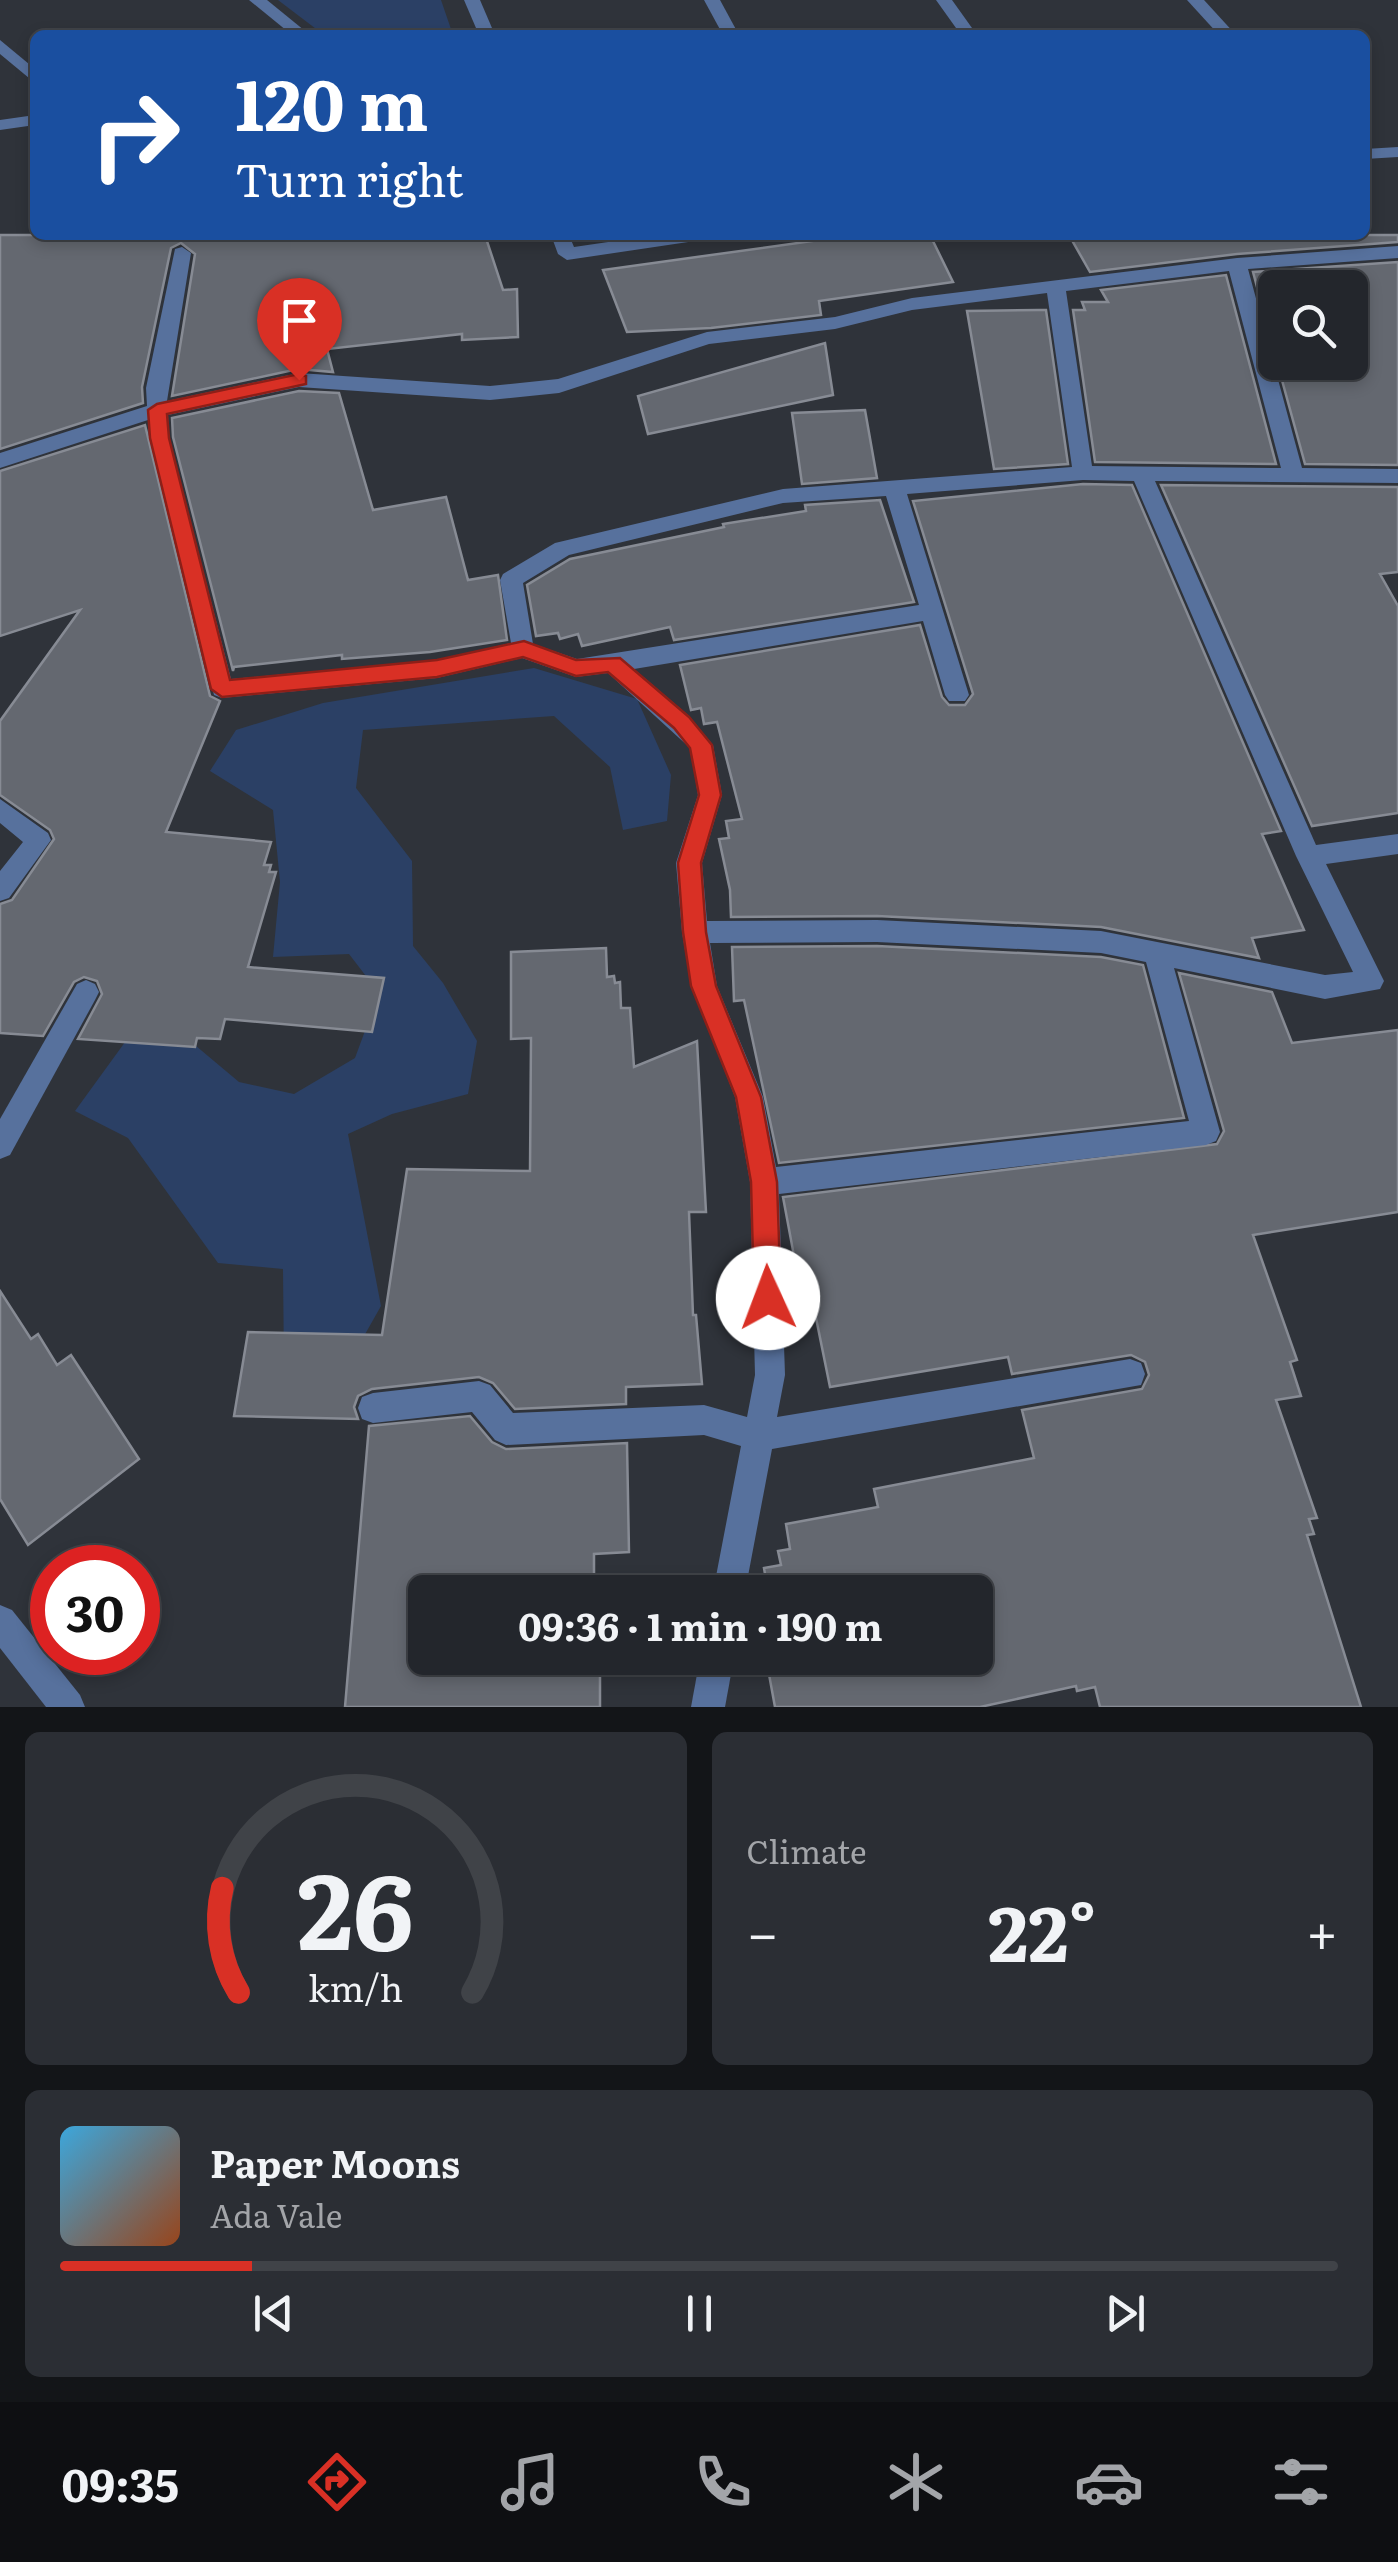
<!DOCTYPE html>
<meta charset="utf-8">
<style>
body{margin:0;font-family:Literata,serif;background:#2b2e34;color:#f1f3f6;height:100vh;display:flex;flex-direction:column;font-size:38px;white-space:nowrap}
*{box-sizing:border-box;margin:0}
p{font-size:32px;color:#a3a5a9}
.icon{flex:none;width:55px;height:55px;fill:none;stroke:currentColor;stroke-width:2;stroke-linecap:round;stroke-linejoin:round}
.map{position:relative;height:1707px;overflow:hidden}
.drawer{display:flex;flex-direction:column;gap:25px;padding:25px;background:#131518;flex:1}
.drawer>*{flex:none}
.top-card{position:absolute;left:30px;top:30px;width:1340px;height:210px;border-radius:15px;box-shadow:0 5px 15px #0003,0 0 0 2px #404348;background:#1a4fa0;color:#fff;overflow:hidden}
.fabs{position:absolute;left:1258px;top:270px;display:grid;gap:20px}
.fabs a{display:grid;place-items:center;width:110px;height:110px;border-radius:15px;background:#23262c;box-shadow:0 5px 15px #0003,0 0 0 2px #404348;font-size:50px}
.speed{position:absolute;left:30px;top:1545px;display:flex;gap:20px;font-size:50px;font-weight:700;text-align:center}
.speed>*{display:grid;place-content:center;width:130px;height:130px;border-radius:50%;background:#23262c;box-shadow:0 5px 15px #0003,0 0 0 2px #404348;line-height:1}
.speed .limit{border:15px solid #d22;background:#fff;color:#111}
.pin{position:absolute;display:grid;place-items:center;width:85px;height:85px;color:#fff;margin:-102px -42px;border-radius:50% 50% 50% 0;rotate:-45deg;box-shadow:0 0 10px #0007}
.pin .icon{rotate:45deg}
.me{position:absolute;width:110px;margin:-55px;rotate:358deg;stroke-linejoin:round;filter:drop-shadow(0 0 8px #0008)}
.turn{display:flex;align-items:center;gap:35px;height:210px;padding:0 40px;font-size:45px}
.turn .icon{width:130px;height:130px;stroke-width:2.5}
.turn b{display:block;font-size:70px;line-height:85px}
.big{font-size:75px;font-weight:700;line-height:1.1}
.drawer .tile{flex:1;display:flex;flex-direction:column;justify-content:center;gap:15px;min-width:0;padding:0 35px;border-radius:15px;background:#2b2e34}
.drawer .dial{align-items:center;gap:0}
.dial svg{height:260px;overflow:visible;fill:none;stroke:#404348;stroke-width:7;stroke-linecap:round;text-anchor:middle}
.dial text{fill:#f1f3f6;stroke:none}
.song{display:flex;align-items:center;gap:30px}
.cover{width:120px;height:120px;border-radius:15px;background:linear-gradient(135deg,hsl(200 70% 55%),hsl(20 70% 35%))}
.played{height:10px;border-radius:5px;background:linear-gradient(90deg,#d93025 15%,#404348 15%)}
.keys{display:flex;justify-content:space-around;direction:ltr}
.heat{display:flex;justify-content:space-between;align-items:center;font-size:55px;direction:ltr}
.drawer .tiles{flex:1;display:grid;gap:25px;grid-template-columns:1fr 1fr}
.tile:last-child{grid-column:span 2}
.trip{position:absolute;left:408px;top:1575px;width:585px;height:100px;border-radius:15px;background:#23262c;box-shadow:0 5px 15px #0003,0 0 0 2px #404348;font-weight:700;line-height:100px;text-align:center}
.tabs{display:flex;height:160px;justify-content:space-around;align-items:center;background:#0e0f12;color:#a3a5a9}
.tabs .icon{width:70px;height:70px}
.tabs .selected{color:#d93025}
.tabs b{font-size:45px;color:#f1f3f6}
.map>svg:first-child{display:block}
.green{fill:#2b4065}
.building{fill:#646870;stroke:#878b94;stroke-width:2.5}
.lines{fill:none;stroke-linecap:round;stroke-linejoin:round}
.minor{fill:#57719d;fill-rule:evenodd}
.route{fill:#d93025;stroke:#8d1f18;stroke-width:2.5}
</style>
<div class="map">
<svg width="1398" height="1707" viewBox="0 0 1398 1707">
<rect width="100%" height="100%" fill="#2f333a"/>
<g class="green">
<polygon points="278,0 441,0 453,35 324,35"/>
<polygon points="534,668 637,699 671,775 667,821 623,830 610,767 554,716 363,730 356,788 412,861 413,946 443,983 477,1041 468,1094 392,1114 348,1134 381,1306 334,1389 284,1366 283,1269 218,1263 128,1138 75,1111 128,1038 177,1030 239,1082 294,1094 355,1058 379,993 349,954 273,957 280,882 273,810 210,771 236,730 323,703"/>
</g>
<g class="building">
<polygon points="0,235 485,235 503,290 517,289 518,337 462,340 462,334 327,349 333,372 298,369 172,396 195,254 181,243 171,248 142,387 143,403 0,449"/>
<polygon points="855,235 930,235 953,282 819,301 821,315 711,328 627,332 603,270"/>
<polygon points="1069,235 1398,235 1398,242 1237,254 1090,272"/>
<polygon points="1398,262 1398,465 1305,464 1277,362 1350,362 1350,288 1275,288 1275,354 1253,272"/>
<polygon points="1226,275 1276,464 1095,462 1073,310 1085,310 1082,302 1108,302 1101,290"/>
<polygon points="1039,310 1046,310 1068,464 994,469 967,311"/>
<polygon points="825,343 833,395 648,434 638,396"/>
<polygon points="299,391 339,393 373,510 446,497 468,580 498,575 507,640 430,652 342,659 342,655 234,667 233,671 173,437 172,418"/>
<polygon points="865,410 877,478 802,484 792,413"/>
<polygon points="145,425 210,696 220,701 166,832 271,842 264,865 271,865 269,872 276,872 248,967 384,978 372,1032 225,1019 220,1039 197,1038 195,1047 78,1039 102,994 97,981 84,977 74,982 43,1036 0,1033 0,904 12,900 54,839 50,830 0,795 0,721 80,610 0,636 0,471"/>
<polygon points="1083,484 1132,485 1281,831 1262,834 1304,930 1252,938 1259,958 1101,927 877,916 731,917 730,890 719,839 729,838 726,821 742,819 717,722 704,724 701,708 691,710 680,665 920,625 942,697 949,705 965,705 973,694 913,501"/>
<polygon points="1161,485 1398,487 1398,572 1380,574 1398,606 1398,813 1312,826"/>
<polygon points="880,500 914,602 674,640 670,627 582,646 578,634 560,639 558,633 536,636 527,585 570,559 724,527 723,524 806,511 805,505"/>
<polygon points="877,946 1101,957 1143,965 1184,1118 779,1163 744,1000 734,1001 732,947"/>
<polygon points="606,948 607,977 614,976 615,983 620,982 621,1008 630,1008 634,1067 697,1041 706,1212 689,1212 693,1315 696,1315 702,1384 626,1387 626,1404 515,1409 493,1383 479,1377 372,1389 358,1396 354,1407 358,1419 234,1416 248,1332 382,1335 407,1169 530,1171 531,1038 511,1039 511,952"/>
<polygon points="1179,973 1272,992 1292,1043 1398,1030 1398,1212 1253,1235 1297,1360 1290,1362 1301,1396 1276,1400 1317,1518 1309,1519 1314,1534 1307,1535 1361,1707 1100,1707 1095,1687 1077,1691 1076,1686 980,1707 775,1707 766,1658 975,1658 975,1592 768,1592 764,1568 781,1565 778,1551 790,1549 786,1524 878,1507 874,1489 1034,1458 1022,1410 1142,1389 1149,1375 1145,1362 1131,1355 1012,1374 1008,1357 830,1387 815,1313 805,1315 783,1197 1217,1144 1224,1131"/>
<polygon points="0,1291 31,1339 38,1334 57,1365 71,1355 139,1459 28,1545 0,1499"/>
<polygon points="470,1416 492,1442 506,1449 627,1443 629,1552 594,1554 594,1592 425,1592 425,1658 600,1658 600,1707 345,1707 369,1426"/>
</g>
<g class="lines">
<g class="minor">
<polygon points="249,0 267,0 310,35 292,35"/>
<polygon points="464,0 480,0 495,35 479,35"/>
<polygon points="704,0 720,0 739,35 723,35"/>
<polygon points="936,0 952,0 977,35 961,35"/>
<polygon points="1187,0 1204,0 1236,35 1219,35"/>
<polygon points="0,40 35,69 35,83 0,54"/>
<polygon points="35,115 35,125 0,130 0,120"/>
<polygon points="1398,147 1398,157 1365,159 1365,149"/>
<polygon points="551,235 569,235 574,247 656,235 704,235 695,241 567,260 558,254"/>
<path d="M1398 246V258L1248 269 1302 468 1398 469V483L1155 481 1316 845 1398 834V854L1326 864 1384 981 1380 989 1325 999 1174 968 1220 1132 1216 1141 1206 1145 779 1194 785 1375 777 1417 1130 1359 1141 1363 1145 1374 1141 1385 772 1449 745 1592H713L741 1446 704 1435 506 1445 495 1440 472 1412 373 1423 362 1419 358 1408 362 1397 373 1393 479 1381 490 1385 513 1413 704 1405 747 1417 755 1375 750 1182 735 1097 691 986 682 932 676 863 698 795 690 748 608 673 576 677 522 658 437 678 222 698 214 695 149 438 148 420 0 468V453L147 406 146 388 175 249 182 247 191 253 167 401 299 373 490 386 558 379 707 332 835 317 912 298 1237 258ZM1229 271 1281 468 1092 466 1066 291ZM1047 293 1072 467 783 489 555 543 503 574 500 580 511 643 437 660 231 679 169 438 168 415 299 387 490 400 559 393 709 344 835 329 912 310ZM1083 480 1134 481 1296 856 1353 972 1325 975 1101 931 877 920 707 921 702 863 722 795 713 745 689 716 634 669 923 621 945 695 949 701H965L969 695 907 494ZM886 496 919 605 577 659 533 644 523 583 569 555 783 503ZM877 942 1101 953 1146 962 1189 1121 776 1167 763 1097 717 986 710 943Z"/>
<polygon points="0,799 48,833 51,840 9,898 0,901 0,871 23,842 0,823"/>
<polygon points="86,980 95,984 99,992 95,1000 10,1155 0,1159 0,1119 77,984"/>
<polygon points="0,1605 12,1610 80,1695 85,1707 46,1707 0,1648"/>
<polygon points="700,1658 734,1658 725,1707 691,1707"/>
</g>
</g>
<polygon class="route" points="299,374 306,376 306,384 167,414 169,438 230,680 437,660 524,641 576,660 620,658 689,717 712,745 721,795 701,863 706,932 716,986 761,1097 777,1182 781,1298 777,1307 768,1311 758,1307 754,1298 751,1182 736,1097 691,986 683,932 678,863 699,795 690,748 674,728 608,672 576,676 523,657 437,677 222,697 211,689 150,438 148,410 157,404"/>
</svg>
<div class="fabs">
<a><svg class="icon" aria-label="search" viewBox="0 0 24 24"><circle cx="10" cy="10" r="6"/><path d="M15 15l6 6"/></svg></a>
</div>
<div class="speed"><div class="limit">30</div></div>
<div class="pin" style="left:299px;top:380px;background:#d93025"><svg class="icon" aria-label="arrive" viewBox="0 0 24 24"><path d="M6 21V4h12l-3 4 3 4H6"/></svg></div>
<svg class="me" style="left:768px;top:1298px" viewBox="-20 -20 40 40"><circle r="19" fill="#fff"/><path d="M0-13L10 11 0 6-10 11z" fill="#d93025"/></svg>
<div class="trip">09:36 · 1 min · 190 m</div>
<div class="top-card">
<div class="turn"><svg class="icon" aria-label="right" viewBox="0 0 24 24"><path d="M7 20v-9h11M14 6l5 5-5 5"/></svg><div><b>120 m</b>Turn right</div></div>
</div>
</div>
<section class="drawer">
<div class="tiles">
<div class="tile dial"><svg viewBox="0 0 100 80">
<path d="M14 69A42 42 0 1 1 86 69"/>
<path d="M14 69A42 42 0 0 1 9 37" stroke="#d93025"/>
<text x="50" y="56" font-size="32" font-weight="700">26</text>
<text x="50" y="72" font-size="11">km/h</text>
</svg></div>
<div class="tile"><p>Climate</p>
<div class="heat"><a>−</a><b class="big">22°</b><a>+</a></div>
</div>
<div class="tile">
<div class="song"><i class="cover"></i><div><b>Paper Moons</b><p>Ada Vale</p></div></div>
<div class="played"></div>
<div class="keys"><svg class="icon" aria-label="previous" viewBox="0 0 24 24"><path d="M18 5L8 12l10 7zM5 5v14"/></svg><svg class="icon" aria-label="pause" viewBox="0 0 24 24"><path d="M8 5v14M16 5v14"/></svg><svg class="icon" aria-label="next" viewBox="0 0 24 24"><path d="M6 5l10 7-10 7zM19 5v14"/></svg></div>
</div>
</div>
</section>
<nav class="tabs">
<b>09:35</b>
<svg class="icon selected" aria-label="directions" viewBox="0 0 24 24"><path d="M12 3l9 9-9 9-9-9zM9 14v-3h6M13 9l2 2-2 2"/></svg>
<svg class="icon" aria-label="music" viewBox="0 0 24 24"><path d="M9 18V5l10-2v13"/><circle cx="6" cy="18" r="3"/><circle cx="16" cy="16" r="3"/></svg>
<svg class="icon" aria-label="phone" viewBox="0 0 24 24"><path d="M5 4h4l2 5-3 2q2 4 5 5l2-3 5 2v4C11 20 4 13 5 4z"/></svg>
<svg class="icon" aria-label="climate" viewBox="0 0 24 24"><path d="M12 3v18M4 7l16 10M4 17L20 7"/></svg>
<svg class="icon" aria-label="car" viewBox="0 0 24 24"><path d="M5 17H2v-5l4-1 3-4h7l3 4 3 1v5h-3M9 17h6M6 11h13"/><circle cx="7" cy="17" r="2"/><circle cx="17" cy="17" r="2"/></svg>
<svg class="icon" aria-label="filters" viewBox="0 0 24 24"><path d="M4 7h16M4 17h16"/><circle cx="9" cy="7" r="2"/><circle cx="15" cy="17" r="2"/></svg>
</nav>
